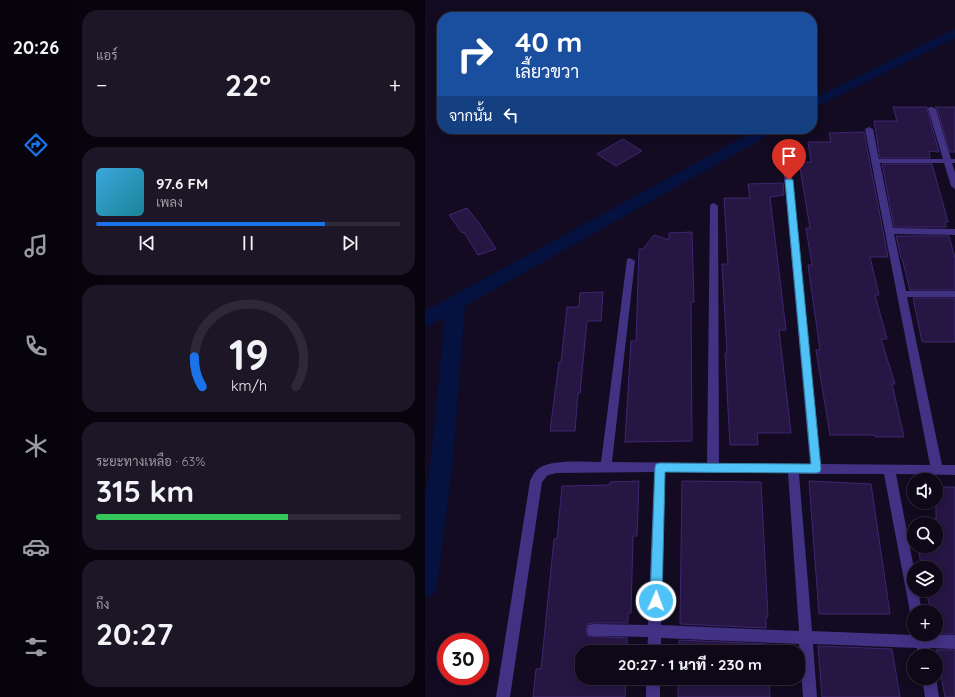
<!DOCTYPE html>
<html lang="th">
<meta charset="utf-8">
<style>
body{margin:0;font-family:Quicksand,Sarabun,sans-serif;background:#1c1626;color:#f1f3f6;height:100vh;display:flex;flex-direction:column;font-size:15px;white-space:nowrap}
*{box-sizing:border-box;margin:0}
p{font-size:13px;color:#9b9aa2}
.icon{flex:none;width:22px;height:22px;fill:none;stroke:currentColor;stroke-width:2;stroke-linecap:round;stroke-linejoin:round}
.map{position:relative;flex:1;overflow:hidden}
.panel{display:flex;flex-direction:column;gap:10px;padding:10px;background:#08040e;width:353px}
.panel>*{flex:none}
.hud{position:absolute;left:12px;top:12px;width:380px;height:122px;border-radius:16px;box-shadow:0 2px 10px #0003,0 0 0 1px #2e2938;background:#1a4fa0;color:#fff;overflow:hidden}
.fabs{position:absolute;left:482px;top:473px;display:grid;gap:8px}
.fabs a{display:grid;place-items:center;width:36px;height:36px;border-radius:50%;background:#0e0819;box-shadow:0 2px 10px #0003,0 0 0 1px #2e2938;font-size:20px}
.speed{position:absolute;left:12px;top:633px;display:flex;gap:8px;font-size:20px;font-weight:700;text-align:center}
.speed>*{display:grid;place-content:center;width:52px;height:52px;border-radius:50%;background:#0e0819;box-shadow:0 2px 10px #0003,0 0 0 1px #2e2938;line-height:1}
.speed .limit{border:6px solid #d22;background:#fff;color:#111}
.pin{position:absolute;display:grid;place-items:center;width:34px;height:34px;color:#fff;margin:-41px -17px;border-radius:50% 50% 50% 0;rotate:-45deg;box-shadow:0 0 4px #0007}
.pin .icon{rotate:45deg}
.me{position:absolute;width:44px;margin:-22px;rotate:2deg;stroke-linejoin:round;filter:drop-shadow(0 0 3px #0008)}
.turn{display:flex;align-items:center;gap:14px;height:84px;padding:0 12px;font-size:18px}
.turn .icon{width:52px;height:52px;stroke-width:2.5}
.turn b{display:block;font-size:28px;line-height:34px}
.then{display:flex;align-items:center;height:38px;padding:0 12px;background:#0003;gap:8px;font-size:15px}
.big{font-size:30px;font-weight:800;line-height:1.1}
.panel .widget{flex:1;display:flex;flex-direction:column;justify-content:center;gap:6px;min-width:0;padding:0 14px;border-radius:16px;background:#1c1626}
.panel .dial{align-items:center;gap:0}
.dial svg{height:104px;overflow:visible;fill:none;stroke:#2e2938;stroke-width:7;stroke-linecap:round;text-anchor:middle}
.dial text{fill:#f1f3f6;stroke:none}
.song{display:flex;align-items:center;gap:12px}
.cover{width:48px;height:48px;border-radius:6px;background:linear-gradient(135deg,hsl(200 70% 55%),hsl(190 70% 35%))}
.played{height:4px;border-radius:2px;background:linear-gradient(90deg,#1a73e8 75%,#2e2938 75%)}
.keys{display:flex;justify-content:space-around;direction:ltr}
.heat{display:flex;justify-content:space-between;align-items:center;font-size:22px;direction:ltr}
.charge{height:6px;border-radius:3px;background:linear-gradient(90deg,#34c759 63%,#2e2938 0)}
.trip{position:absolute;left:150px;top:645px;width:230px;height:40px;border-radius:16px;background:#0e0819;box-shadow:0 2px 10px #0003,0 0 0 1px #2e2938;font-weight:800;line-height:40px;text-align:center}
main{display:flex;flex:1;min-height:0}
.tabs{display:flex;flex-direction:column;width:72px;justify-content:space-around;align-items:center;background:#06030a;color:#9b9aa2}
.tabs .icon{width:28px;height:28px}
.tabs .current{color:#1a73e8}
.tabs b{font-size:18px;color:#f1f3f6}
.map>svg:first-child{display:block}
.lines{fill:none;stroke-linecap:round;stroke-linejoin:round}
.canal{fill:#05123f;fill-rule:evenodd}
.building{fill:#251643;stroke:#3f2671}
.minor{fill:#413283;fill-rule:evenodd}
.route{fill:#4fc3f7;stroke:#337fa1}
</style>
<main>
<nav class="tabs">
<b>20:26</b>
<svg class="icon current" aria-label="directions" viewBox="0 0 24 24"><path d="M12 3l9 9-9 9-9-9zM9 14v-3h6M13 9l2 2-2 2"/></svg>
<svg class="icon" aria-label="music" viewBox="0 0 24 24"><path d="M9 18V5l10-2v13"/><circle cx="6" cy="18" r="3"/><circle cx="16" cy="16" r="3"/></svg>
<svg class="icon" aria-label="phone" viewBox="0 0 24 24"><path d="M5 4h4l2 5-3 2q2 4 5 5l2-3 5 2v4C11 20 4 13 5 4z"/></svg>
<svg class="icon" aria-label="climate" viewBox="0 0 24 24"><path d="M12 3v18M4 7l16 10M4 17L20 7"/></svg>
<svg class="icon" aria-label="car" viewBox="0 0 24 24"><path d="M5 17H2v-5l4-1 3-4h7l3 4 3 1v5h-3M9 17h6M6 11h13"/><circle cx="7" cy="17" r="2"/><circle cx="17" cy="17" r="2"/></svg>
<svg class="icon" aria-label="filters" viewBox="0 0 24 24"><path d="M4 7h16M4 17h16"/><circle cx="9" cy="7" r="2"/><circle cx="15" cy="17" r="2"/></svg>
</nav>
<section class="panel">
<div class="widget"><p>แอร์</p>
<div class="heat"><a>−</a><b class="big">22°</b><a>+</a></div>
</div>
<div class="widget">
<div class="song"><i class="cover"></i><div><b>97.6 FM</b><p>เพลง</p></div></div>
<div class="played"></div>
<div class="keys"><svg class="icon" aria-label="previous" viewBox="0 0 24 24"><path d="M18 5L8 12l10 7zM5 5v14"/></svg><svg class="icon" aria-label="pause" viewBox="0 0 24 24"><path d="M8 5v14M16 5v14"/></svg><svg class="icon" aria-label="next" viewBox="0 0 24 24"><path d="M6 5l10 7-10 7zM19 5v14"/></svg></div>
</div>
<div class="widget dial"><svg viewBox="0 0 100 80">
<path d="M14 69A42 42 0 1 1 86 69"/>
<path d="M14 69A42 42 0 0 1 8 46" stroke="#1a73e8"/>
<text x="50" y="56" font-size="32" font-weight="700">19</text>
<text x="50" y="72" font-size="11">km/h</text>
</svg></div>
<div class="widget"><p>ระยะทางเหลือ · 63%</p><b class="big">315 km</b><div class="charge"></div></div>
<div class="widget"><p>ถึง</p><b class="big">20:27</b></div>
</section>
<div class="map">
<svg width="530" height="697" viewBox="0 0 530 697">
<rect width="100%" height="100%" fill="#120b21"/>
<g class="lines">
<g class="canal">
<polygon points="530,29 530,38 387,109 387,99"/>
<polygon points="333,129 352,129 349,132 40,306 28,459 12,586 9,594 0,598 0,499 6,459 20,318 0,327 0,311"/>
</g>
</g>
<g class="building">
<polygon points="468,107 502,107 502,109 514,152 504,151 505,158 455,158 449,121 472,121"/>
<polygon points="510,107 530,107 530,152 525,152 512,109"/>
<polygon points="439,132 463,257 445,257 454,295 450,295 462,339 456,339 470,384 467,384 479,437 450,437 449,435 405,435 391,350 395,350 383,265 387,265 381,228 385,228 374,162 386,162 383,142 406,142 404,133"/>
<polygon points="198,139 217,151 191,166 172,154"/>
<polygon points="457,164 507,164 523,222 520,222 521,227 469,227"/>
<polygon points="358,183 359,195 345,197 361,330 354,330 366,433 332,433 333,445 305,445 300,353 302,353 297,264 303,264 299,198 325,198 323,184"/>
<polygon points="42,208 54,223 71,249 53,255 39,232 37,233 24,215"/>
<polygon points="267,232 269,302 266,302 267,441 200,442 206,341 211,341 214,249 218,249 229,235 244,240 244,233"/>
<polygon points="471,236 524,236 530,258 530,290 485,290 477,258 476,258"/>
<polygon points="178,292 176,321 162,321 155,393 153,393 150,431 125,431 134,362 136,362 142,307 154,307 155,293"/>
<polygon points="488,298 530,298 530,342 497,342"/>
<polygon points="214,481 212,536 208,536 206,613 203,613 203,623 168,623 163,624 161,630 163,636 202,638 202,652 157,652 157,678 201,678 200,697 108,697 111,669 116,669 129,539 132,539 137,486 185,485 185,482"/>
<polygon points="257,481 336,482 343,617 341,617 341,628 255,624"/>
<polygon points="384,481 446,484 465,614 394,614"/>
<polygon points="511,487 530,487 530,634 511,634 511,612 506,612 501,590 511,590 511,568 497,568 493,549 511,547"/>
<polygon points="254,640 342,644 343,652 254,652"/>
<polygon points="393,646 467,649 475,697 397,697"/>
<polygon points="511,650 530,650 530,697 520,697"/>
<polygon points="253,678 344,678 345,697 253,697"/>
</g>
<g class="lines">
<g class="minor">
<path d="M504 107H507L511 109 526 159H530V163H527L530 172V189L526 186 519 163H455L468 228 530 229V235L469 234 481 291H530V297H482L517 465H530V475L471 474 489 569V590H493L497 612H489V617L486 616 485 612 459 474H374L387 631 489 635V633L502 635H530V649L505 648 507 656H493L492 648 388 644 392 697H378L374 644 236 638V652H222L223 637 168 636 163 635 162 630 163 625 168 624 223 625 229 472 132 473 123 475 117 482 85 697H71L105 481C107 476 110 471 114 468 128 459 159 462 176 462L202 259 205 258 210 261 187 462 282 463 285 206 286 204 289 203 293 206 294 463 385 464 358 165 359 163H362L366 165 396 464 505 465 440 129 444 127 448 129 454 159H518L503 109ZM240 472 363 473 374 631 236 625Z"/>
<rect x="221" y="678" width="14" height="19"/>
<polygon points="497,678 511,678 514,697 500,697"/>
</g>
</g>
<polygon class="route" points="364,178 368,180 396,469 395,472 391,473 240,472 237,601 235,605 231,606 227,605 225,601 230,467 231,464 235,463 386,464 360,180"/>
</svg>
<div class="fabs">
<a><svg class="icon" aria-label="sound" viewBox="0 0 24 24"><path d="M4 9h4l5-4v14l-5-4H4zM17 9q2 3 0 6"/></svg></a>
<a><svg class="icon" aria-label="search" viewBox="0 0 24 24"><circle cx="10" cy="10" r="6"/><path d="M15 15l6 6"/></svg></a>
<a><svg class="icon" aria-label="layers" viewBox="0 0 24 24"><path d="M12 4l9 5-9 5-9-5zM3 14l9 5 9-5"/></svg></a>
<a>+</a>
<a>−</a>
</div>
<div class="speed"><div class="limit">30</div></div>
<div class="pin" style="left:364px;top:180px;background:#d93025"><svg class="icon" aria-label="arrive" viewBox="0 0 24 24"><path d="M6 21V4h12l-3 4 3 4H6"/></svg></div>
<svg class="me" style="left:231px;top:601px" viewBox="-20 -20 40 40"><circle r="17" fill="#4fc3f7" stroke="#fff" stroke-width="3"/><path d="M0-11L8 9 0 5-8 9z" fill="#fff"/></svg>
<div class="trip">20:27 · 1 นาที · 230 m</div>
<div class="hud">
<div class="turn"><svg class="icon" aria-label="right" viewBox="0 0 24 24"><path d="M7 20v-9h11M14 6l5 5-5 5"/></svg><div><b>40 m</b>เลี้ยวขวา</div></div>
<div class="then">จากนั้น<svg class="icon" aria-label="left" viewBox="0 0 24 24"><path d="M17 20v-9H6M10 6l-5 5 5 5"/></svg></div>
</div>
</div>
</main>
